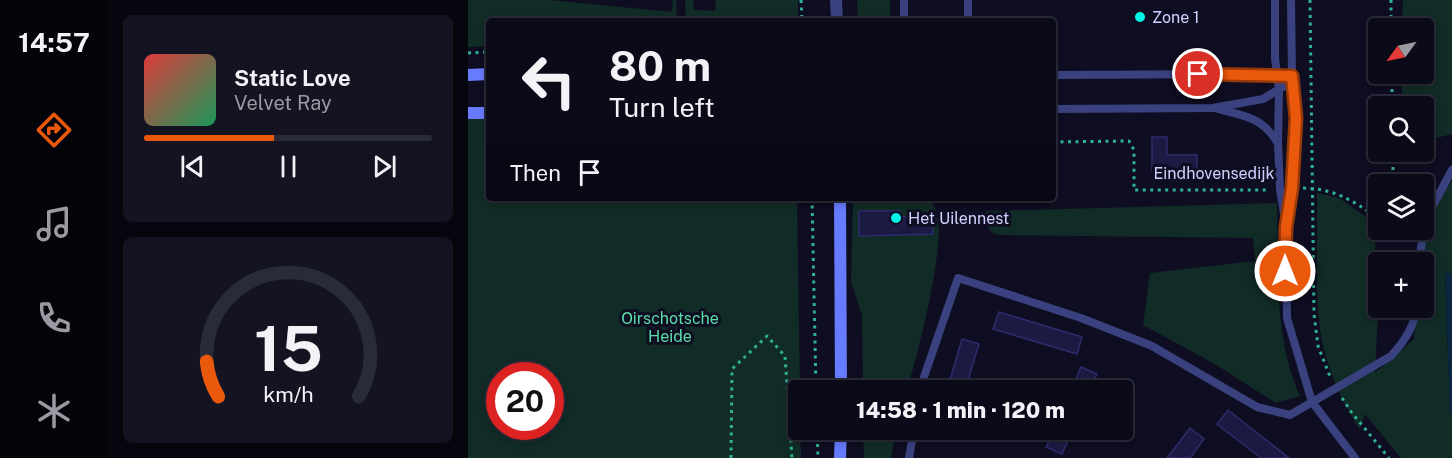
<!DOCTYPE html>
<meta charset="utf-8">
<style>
body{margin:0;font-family:"Public Sans",sans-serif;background:#131322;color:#f1f3f6;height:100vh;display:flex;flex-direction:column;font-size:22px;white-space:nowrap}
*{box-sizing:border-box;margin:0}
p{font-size:20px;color:#999aa2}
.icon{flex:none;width:33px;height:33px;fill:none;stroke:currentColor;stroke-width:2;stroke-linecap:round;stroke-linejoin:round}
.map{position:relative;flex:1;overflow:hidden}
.drawer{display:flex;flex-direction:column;gap:15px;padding:15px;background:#06060e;width:360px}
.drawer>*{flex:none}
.hud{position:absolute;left:18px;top:18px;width:570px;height:183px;border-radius:6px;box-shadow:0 3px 9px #0003,0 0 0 2px #2a2b38;background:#0a0a19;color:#f1f3f6;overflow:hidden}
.needle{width:39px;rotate:237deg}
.fabs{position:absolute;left:900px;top:18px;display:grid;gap:12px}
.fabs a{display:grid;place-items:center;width:66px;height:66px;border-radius:6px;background:#0a0a19;box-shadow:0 3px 9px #0003,0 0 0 2px #2a2b38;font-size:30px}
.speed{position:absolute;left:18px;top:362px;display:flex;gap:12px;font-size:30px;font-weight:700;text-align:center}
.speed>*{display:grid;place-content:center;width:78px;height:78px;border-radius:50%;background:#0a0a19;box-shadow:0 3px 9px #0003,0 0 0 2px #2a2b38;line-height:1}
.speed .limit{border:9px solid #d22;background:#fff;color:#111}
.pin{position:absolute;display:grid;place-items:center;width:51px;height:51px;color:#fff;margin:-26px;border:3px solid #fff;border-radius:50%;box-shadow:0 2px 6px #0007}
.me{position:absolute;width:66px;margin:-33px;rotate:0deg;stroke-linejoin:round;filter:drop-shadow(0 0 4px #0008)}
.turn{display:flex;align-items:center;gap:21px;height:126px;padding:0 24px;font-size:27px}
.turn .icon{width:78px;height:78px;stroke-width:2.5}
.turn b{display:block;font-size:42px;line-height:51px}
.then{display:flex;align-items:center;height:57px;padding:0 24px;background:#0003;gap:12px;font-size:22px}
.drawer .card{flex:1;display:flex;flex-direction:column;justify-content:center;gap:9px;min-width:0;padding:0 21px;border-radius:9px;background:#131322}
.drawer .dial{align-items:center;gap:0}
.dial svg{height:156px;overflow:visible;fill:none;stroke:#2a2b38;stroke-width:7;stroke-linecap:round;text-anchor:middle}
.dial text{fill:#f1f3f6;stroke:none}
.song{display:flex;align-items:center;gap:18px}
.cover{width:72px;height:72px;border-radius:9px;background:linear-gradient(135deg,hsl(0 70% 55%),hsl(150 70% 35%))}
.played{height:6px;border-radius:3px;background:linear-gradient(90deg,#ea580c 45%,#2a2b38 45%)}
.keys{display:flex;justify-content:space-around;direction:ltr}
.trip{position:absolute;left:320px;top:380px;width:345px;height:60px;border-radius:6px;background:#0a0a19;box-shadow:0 3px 9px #0003,0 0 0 2px #2a2b38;font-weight:800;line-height:60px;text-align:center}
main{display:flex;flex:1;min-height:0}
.menu{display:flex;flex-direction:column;width:108px;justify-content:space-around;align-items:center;background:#04040a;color:#999aa2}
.menu .icon{width:42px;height:42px}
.menu .on{color:#ea580c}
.menu b{font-size:27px;color:#f1f3f6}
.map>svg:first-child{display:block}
.green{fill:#112b26;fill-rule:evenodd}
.water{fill:#0a253e}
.building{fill:#1b1a42;stroke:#2e2c6d;stroke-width:1.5}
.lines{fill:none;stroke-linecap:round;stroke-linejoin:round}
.path{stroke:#2fb194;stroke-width:3;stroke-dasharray:3 4.5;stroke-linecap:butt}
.lane{stroke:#39427f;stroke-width:8}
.street{stroke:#39427f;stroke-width:12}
.secondary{stroke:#667bfd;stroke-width:12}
.route-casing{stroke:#983908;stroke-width:15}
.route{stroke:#ea580c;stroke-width:10}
.poi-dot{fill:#03f5e7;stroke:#0e0d21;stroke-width:2}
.labels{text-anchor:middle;stroke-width:6;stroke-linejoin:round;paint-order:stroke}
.poi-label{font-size:16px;fill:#ced0fe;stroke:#0e0d21;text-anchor:start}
.street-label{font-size:16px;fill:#ced0fe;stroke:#0e0d21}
.park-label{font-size:16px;fill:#5bdda8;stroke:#0e0d21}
</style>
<main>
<nav class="menu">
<b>14:57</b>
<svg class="icon on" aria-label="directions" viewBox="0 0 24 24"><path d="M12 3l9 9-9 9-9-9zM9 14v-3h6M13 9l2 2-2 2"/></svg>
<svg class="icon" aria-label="music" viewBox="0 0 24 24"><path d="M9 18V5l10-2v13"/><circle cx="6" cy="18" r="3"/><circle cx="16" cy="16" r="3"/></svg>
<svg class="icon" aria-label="phone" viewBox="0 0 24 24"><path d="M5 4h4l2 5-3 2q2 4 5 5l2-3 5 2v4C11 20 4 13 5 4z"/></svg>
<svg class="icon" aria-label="climate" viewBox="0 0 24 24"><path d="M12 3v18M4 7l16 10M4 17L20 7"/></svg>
</nav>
<section class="drawer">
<div class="card">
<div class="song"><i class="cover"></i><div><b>Static Love</b><p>Velvet Ray</p></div></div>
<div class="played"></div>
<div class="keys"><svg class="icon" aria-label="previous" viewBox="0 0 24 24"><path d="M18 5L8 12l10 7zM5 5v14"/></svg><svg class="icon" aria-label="pause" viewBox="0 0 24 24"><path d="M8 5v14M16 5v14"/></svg><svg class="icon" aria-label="next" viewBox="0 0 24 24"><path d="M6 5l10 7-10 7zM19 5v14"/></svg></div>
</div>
<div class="card dial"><svg viewBox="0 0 100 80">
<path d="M14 69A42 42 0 1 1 86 69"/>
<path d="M14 69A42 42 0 0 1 8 51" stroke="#ea580c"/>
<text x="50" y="56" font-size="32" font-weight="700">15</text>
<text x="50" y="72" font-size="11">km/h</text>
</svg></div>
</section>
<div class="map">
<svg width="984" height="458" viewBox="0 0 984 458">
<rect width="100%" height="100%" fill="#0e0d21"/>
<g class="green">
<polygon points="0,0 82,0 204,12 205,0 208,0 209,21 21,21 21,46 0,47"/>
<polygon points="217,0 225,0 226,10 247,11 248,0 330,0 330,21 218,21"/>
<polygon points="389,0 422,0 422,21 390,21"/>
<polygon points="935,0 984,0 984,134 956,141 956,106 934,106 934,74 956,74 956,28 934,28"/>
<path d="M0 119H21V198H329L332 390H330V429H332L333 458H0ZM32 375H82V426H32Z"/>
<path d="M984 182V274L977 273 982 412 984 415V458H933L897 414 892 430C876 405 864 380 856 350 845 305 850 241 849 193L871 198 908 224 906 278 910 316 907 372 922 361 946 339 948 308H956V262H953L955 238 976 189Z"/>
<path d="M385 198H461C463 202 466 206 468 210 480 241 449 356 439 390H395L394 315 383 282Z"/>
<path d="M809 203C811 269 805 335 832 396L808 403 745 363 675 325 682 273 787 261 785 238 530 235C518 231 518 222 518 211Z"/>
<polygon points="395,429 428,429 423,458 396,458"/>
</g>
<polygon class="water" points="977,273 984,274 984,415 982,412"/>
<g class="building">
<polygon points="684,137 699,137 699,155 729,155 729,170 684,170"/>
<polygon points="391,211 431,211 431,217 464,216 465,234 391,236"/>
<polygon points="531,312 614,337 609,354 525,329"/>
<polygon points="494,339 511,344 497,390 479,390"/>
<polygon points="613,367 629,374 622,390 603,390"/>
<polygon points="760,410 821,458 793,458 749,424"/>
<polygon points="722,428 736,439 722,458 699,458"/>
<polygon points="586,429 605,429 594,454 578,447"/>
</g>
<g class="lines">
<g class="path">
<polyline points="333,0 334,21"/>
<polyline points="842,0 846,314 850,346 863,379"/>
<polyline points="923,0 923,28"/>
<polyline points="0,53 21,52"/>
<polyline points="924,74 924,106"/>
<polyline points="585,142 661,141 666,150 666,190 801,190"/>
<polyline points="925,152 925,184"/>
<path d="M835 188C867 189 884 200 910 218"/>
<polyline points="344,198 348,390"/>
<polyline points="874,398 884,413 921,458"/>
<polyline points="349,429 350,458"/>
<polyline points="263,458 264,369 299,336 317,356 324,458"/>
</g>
<g class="lane">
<polyline points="436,0 436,21"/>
<polyline points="500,0 500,21"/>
<polyline points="807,0 807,58 811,90 810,143 812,190 817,219"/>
<polyline points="823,0 824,76 828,118 824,188 818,227 819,318 844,402 887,458"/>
<polyline points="585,75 769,74 824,76"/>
<path d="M746 108C772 115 794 116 809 142"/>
<polyline points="585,109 745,108 795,99 818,85 824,76"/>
<polyline points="951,262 957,220 984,170"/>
<path d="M454 390 456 377 490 278 613 318 684 346 789 407 822 415 923 356C936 342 947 326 948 308"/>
<polyline points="441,458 446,429"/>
</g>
<polyline class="street" points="368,0 369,21"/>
<g class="secondary">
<polyline points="0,75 21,74"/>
<polyline points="0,113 21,113"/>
<polyline points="372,198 373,390"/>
<polyline points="372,458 373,429"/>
</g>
</g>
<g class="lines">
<g class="route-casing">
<polyline id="route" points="730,74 824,76 828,118 824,188 818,227 817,271"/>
</g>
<use href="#route" class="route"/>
</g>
<g class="poi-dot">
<circle cx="672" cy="17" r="6"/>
<circle cx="428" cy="218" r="6"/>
</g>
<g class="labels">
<g class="poi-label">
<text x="684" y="23">Zone 1</text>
<text x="440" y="224">Het Uilennest</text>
</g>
<g class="street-label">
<text x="746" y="179">Eindhovensedijk</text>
</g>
<g class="park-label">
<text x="202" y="324">Oirschotsche<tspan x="202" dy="18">Heide</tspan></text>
</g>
</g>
</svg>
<div class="fabs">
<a><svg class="needle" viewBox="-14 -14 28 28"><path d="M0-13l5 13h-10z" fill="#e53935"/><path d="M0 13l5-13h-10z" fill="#999aa2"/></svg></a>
<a><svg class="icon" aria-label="search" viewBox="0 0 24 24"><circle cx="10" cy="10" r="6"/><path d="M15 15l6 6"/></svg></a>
<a><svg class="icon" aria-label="layers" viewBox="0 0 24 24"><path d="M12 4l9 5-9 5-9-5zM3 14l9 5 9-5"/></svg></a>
<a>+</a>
</div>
<div class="speed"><div class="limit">20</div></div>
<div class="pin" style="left:730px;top:74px;background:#d93025"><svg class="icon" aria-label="arrive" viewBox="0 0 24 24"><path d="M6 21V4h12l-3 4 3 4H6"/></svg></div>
<svg class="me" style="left:817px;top:271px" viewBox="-20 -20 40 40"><circle r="17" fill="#ea580c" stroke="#fff" stroke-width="3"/><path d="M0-11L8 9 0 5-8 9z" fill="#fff"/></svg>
<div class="trip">14:58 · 1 min · 120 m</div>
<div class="hud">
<div class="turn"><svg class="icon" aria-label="left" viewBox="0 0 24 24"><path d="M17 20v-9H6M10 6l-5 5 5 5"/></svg><div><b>80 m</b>Turn left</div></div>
<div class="then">Then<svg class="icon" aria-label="arrive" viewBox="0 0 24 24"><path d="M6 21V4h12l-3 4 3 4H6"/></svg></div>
</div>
</div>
</main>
